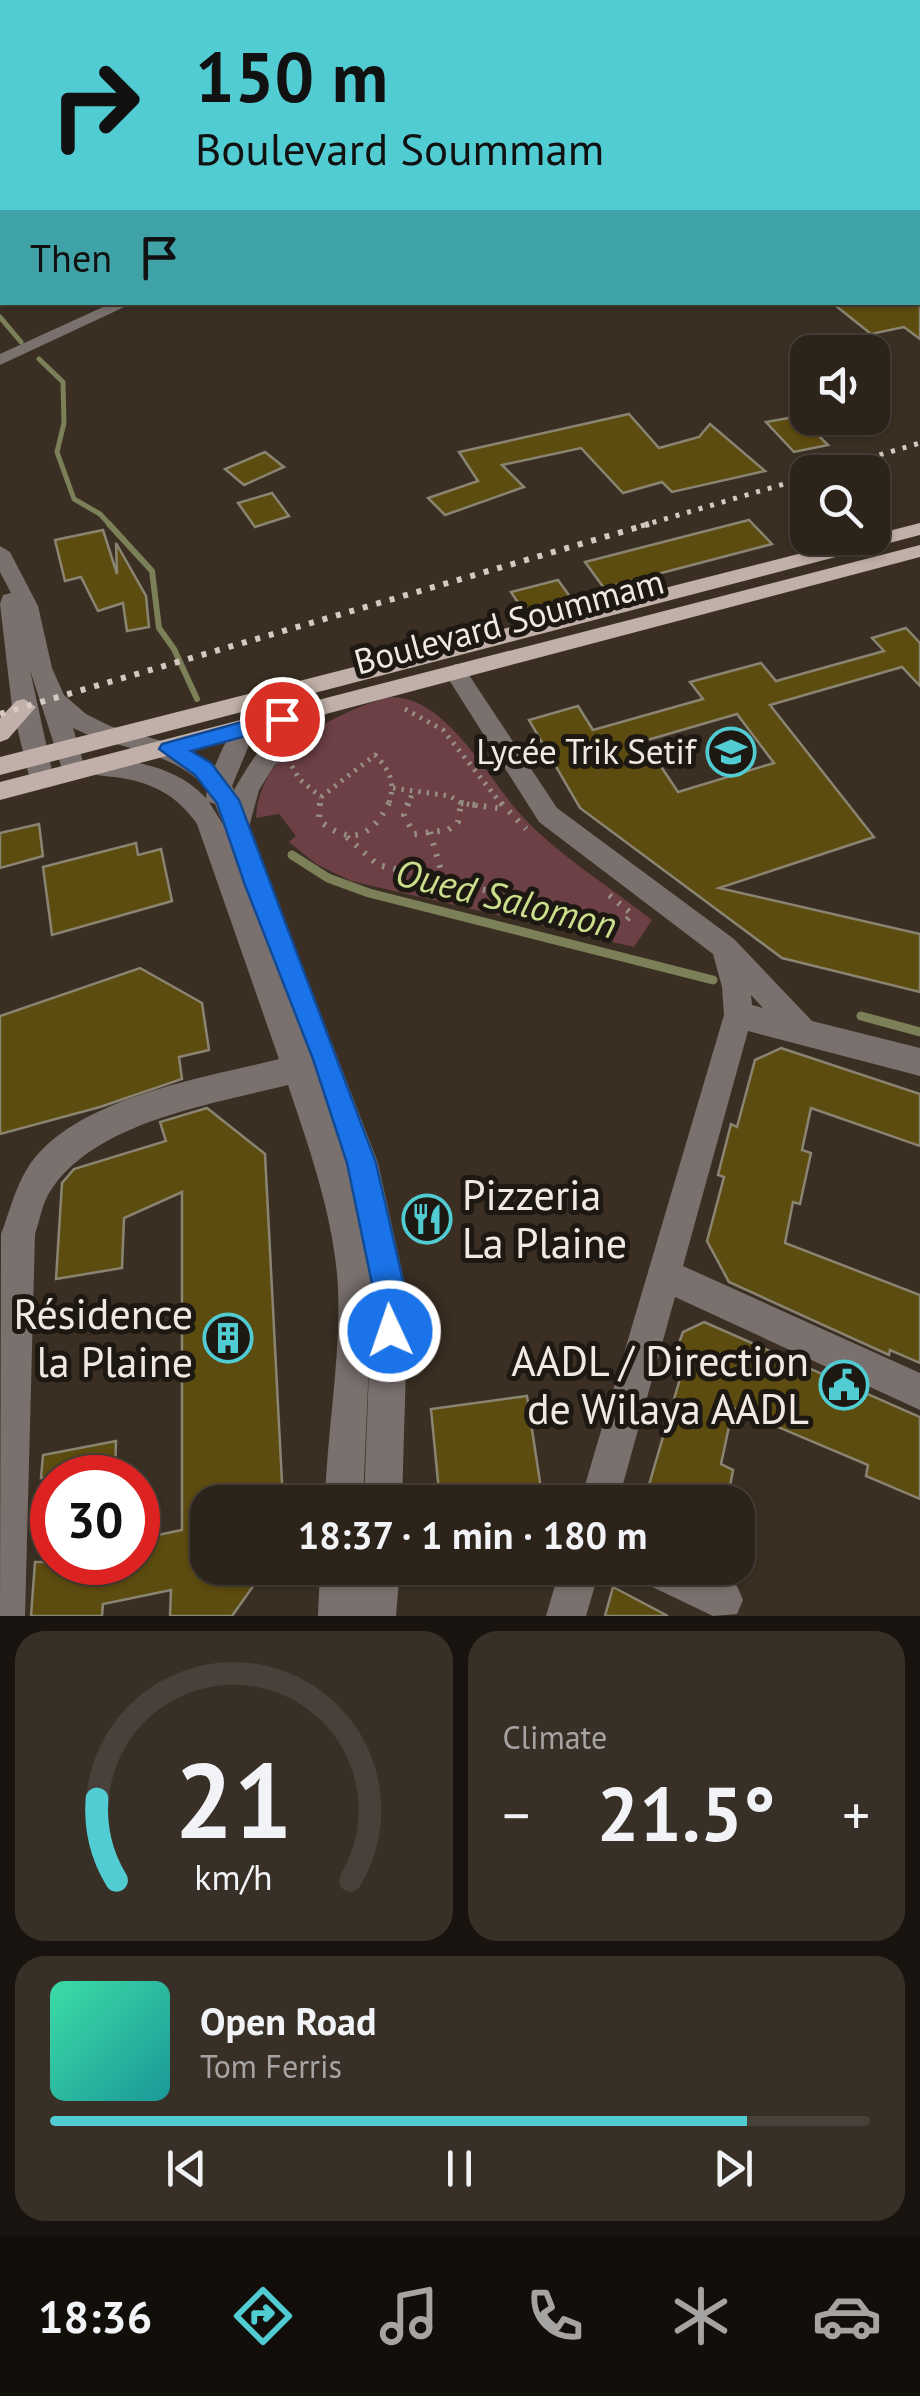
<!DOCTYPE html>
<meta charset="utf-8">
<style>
body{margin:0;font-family:"PT Sans",sans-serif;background:#382f27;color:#f1f3f6;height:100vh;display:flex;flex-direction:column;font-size:38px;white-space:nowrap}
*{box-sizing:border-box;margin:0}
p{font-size:32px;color:#a6a4a2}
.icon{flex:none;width:55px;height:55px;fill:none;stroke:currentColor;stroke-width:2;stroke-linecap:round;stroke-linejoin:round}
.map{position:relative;height:1616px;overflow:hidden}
.sheet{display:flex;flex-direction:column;gap:15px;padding:15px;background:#18130e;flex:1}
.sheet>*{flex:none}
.hud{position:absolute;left:0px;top:0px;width:920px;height:305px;box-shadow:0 2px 8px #0004,0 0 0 2px #484039;background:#51ccd2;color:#111;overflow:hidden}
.fabs{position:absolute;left:790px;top:335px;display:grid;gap:20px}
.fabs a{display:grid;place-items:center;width:100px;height:100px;border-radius:20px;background:#2c231a;box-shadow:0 2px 8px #0004,0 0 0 2px #484039;font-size:50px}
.speed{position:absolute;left:30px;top:1455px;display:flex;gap:20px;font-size:50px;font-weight:700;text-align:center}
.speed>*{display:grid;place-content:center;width:130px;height:130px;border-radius:50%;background:#2c231a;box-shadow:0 2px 8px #0004,0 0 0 2px #484039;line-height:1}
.speed .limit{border:15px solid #d22;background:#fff;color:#111}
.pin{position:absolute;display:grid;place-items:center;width:85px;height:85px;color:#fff;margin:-42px;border:5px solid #fff;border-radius:50%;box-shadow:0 2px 10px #0007}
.me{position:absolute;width:110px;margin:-55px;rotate:357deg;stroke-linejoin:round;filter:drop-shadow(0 0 8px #0008)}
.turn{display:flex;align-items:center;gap:35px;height:210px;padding:0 30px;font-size:45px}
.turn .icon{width:130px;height:130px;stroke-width:2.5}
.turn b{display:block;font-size:70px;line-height:85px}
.then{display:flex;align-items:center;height:95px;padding:0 30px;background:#0003;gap:20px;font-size:38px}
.big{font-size:75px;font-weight:700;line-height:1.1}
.sheet .card{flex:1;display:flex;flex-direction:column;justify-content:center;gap:15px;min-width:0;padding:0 35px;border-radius:30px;background:#382f27}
.sheet .dial{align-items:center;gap:0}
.dial svg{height:260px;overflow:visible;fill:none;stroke:#484039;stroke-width:7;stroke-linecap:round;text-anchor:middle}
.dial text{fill:#f1f3f6;stroke:none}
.song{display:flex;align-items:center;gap:30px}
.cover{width:120px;height:120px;border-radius:15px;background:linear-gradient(135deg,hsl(160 70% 55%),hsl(180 70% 35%))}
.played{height:10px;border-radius:5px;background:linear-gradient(90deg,#51ccd2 85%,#484039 85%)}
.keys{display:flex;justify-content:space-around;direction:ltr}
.heat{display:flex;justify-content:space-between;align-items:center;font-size:55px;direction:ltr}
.sheet .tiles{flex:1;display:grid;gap:15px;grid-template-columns:1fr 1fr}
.card:last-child{grid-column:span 2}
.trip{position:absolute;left:190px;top:1485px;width:565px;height:100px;border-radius:30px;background:#2c231a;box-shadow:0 2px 8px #0004,0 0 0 2px #484039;font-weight:700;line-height:100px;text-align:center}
.menu{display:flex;height:160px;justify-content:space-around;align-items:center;background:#120e0a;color:#a6a4a2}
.menu .icon{width:70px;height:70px}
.menu .current{color:#51ccd2}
.menu b{font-size:45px;color:#f1f3f6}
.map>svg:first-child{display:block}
.green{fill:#6c4045}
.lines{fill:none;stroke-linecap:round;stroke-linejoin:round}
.stream-far3{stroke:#7b8058;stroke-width:4}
.stream-far2{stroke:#7b8058;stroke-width:5}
.stream-far1{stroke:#7b8058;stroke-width:6}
.stream{stroke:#7b8058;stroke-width:9}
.building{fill:#5d4c0f;stroke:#8a8472;stroke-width:2.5;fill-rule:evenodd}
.path-far1{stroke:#988e84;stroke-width:5;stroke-dasharray:2.5 6;stroke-linecap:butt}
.path{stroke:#988e84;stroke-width:6;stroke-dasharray:2.5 9;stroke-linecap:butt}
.minor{fill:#7a716e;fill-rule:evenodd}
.major{fill:#c1afa9;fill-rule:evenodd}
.rail-far2{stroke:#d3cac2;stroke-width:4;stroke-dasharray:2.5 4;stroke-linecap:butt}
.rail-far1{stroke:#d3cac2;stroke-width:5;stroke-dasharray:4 8;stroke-linecap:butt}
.rail{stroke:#d3cac2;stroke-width:6;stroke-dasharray:5 9;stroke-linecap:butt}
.route{fill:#1a73e8;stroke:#114b97;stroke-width:2.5}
.labels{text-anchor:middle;stroke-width:10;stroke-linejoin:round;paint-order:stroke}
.street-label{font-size:35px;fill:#f0e8e1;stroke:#1e1813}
.poi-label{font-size:35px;fill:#f0e8e1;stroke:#1e1813;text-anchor:end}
.water-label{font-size:38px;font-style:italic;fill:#cbde8b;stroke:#1e1813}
.near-poi-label{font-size:42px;fill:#f0e8e1;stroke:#1e1813;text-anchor:end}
</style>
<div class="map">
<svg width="920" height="1616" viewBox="0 0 920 1616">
<rect width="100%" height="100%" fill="#3b2f23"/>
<path class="green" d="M390 697C448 696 488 781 524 818 557 854 613 889 652 920L634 947 351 881 316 864 289 842 296 836 279 814 256 818C258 752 334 712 390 697Z"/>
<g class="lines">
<polyline class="stream-far3" points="0,195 1,190"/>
<g class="stream-far2">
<polyline points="0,317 21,342"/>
<polyline points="39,359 63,382 64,423 57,452 74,499 100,514 111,526"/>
</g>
<polyline class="stream-far1" points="109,524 152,571 159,628 174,649 197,699"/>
<g class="stream">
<polyline points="292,855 328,878 369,893 713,980"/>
<polyline points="861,1016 920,1032"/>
</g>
</g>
<g class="building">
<polygon points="831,302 920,302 920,339 904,327 871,334"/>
<polygon points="629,414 659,448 699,437 710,424 765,471 672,492 662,482 623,493 581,448 502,465 524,487 445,515 428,498 478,481 459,452"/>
<polygon points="799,416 828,445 794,452 766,422"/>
<polygon points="265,452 284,467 244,485 225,469"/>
<polygon points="272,493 289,516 255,527 238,503"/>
<polygon points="749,520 772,544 604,588 585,562"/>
<polygon points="103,530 117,574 116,543 146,596 149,627 127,631 123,603 98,611 81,577 65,581 55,540"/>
<polygon points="558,580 571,598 523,610 511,592"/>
<path d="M906 628 920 643V686L902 667 770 705 874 837 719 888 920 934V992L782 958 580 808 529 720 578 706 593 730 703 699 690 682 761 663 776 681 884 651 872 638ZM737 714 774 763 678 792 644 741Z"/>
<polygon points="39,824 43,856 0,868 0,833"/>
<polygon points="136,843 138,855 161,849 172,901 52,935 43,867"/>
<polygon points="140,968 202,1003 209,1050 179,1057 182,1079 100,1107 0,1134 0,1016"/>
<polygon points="781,1048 920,1094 920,1146 811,1108 802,1150 811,1153 800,1204 793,1202 785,1243 920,1295 920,1363 890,1350 889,1355 729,1282 707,1241 724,1177 718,1175 731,1124 737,1127 755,1060"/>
<polygon points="207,1108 265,1154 283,1502 208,1502 208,1568 266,1568 232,1616 170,1616 171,1590 103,1604 102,1616 31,1616 35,1562 138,1562 138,1539 182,1530 182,1192 124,1218 122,1268 56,1279 62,1183 74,1169 166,1141 160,1122"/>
<polygon points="704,1322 920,1417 920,1499 866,1476 868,1465 733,1408 721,1464 733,1470 727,1502 644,1502 684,1365 673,1360 683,1332"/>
<polygon points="527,1396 543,1502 440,1502 431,1409"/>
<polygon points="116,1441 115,1478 41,1478 43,1455"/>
<polygon points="613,1587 668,1616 605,1616"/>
</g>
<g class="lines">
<g class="path-far1">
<polyline points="405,709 443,730 503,806"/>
<polyline points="292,766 299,779 321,797"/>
<polyline points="393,788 450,796 461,803 479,806"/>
<path d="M321 797 375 755C391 771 396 784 388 806"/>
<polyline points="320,806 321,797"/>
<polyline points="408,806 413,791"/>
</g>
<g class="path">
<path d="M320 803 319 820C350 846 371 838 389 803"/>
<polyline points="408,803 404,815 414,834 448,830 458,822 461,803"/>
<polyline points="461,803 504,809"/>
<polyline points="501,803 526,829"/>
<polyline points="430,832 444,881"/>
<polyline points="347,837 378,865 624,923 632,914 609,895"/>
</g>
<g class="minor">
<polygon points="902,0 920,0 920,5 904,2"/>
<polygon points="2,22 2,28 0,29 0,23"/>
<polygon points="918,36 920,36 920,43 918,42"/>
<rect x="0" y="213" width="2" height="8"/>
<polygon points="114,302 135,302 0,365 0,354"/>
<path d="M0 546 10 552 38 606 52 668 64 695 86 714 110 726 189 749 215 766C228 732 246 709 274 687H290L293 693 290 699 254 733 232 786 234 790C252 758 283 711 320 700L332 708 274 766 259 790 249 827 378 1163 408 1298 402 1502H364L372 1290 363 1502H325C327 1431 341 1358 338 1287 334 1217 310 1151 288 1085 213 1104 96 1121 51 1190 42 1203 40 1220 35 1234L25 1616H0L1 1234C9 1213 15 1188 27 1169 71 1098 204 1078 279 1059L197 824C176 794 151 782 115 777 103 776 93 776 85 768L83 778H65L30 670 54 780 51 787H33L30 780 12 707 0 604 3 595 11 593 0 572ZM73 728C117 750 173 750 207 789L206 798C177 767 137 761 96 757L84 765ZM209 802 215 804 224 826Z"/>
<path d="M455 664 463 666 557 808 734 939 812 1021 920 1048V1076L748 1031 683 1266 920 1373V1410L675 1297 618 1502H580L724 1015 722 987 713 954 539 822 444 672ZM751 995 763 1008 752 1005Z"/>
<polygon points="320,1568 360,1568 360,1573 360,1568 400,1568 396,1616 318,1616"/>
<polygon points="560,1568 600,1568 586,1616 546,1616"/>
<polygon points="636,1568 699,1568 737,1586 743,1600 737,1614 713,1616 642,1582"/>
</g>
<g class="major">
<polygon points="920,523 920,535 0,775 0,757"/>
<polygon points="920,545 920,557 0,800 0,782"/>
<polygon points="24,699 36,707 8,739 0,742 0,718 16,701"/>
</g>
<polyline class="rail-far2" points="55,2 62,0"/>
<g class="rail-far1">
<polyline points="822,472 920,443"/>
<polyline points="641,526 808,477"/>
</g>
<polyline class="rail" points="0,714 649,524"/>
</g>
<polygon class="route" points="282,711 293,719 290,724 191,751 211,763 239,800 376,1163 407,1298 406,1331 401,1342 390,1347 379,1342 374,1331 375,1298 347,1163 313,1059 245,885 217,803 195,775 159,749 162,744"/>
<defs>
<g id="school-ring" transform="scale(2.5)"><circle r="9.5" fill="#1e1813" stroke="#51ccd2" stroke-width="1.5"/><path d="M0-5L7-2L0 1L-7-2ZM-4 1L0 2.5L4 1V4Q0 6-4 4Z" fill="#51ccd2"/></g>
<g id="restaurant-ring" transform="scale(2.5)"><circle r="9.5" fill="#1e1813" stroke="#51ccd2" stroke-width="1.5"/><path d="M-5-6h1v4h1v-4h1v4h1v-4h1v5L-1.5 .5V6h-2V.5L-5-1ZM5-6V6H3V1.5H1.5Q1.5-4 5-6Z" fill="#51ccd2"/></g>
<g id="building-ring" transform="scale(2.5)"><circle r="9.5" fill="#1e1813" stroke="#51ccd2" stroke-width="1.5"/><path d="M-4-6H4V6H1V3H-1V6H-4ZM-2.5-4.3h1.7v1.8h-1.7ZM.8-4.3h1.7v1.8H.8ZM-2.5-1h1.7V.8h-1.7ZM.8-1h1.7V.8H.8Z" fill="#51ccd2"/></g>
<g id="civic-ring" transform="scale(2.5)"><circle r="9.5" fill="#1e1813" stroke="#51ccd2" stroke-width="1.5"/><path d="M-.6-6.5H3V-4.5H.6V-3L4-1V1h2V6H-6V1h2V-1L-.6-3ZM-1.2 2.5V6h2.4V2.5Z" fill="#51ccd2"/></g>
</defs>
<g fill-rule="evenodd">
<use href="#school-ring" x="731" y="752"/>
<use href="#restaurant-ring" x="427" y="1219"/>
<use href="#building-ring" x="228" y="1338"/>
<use href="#civic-ring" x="844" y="1385"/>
</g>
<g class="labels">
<g class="street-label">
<text transform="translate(509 622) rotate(-15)" y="12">Boulevard Soummam</text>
</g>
<g class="poi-label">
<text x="696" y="764">Lycée Trik Setif</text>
</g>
<g class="water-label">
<text transform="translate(506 899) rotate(14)" y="13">Oued Salomon</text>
</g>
<g class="near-poi-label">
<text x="462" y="1210" text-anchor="start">Pizzeria<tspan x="462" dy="48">La Plaine</tspan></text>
<text x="193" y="1329">Résidence<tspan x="193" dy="48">la Plaine</tspan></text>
<text x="809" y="1376">AADL / Direction<tspan x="809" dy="48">de Wilaya AADL</tspan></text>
</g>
</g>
</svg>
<div class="fabs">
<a><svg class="icon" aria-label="sound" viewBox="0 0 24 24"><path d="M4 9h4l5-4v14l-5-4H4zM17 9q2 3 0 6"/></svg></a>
<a><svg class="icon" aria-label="search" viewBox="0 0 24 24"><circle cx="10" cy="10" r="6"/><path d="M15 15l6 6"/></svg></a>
</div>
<div class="speed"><div class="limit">30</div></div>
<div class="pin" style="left:282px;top:719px;background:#d93025"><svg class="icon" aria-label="arrive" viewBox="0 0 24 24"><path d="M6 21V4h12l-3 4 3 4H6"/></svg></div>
<svg class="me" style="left:390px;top:1331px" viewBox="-20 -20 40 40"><circle r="17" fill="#1a73e8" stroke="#fff" stroke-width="3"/><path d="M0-11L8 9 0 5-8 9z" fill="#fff"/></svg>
<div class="trip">18:37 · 1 min · 180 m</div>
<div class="hud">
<div class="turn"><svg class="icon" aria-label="right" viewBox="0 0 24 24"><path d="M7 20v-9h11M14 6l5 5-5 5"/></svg><div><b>150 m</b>Boulevard Soummam</div></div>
<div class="then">Then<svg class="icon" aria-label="arrive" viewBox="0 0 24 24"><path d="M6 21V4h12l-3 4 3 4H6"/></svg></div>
</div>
</div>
<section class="sheet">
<div class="tiles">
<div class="card dial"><svg viewBox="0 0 100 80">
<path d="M14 69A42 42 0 1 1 86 69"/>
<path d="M14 69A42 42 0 0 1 8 44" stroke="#51ccd2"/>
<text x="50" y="56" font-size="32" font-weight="700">21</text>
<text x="50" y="72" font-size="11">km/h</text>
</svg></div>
<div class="card"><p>Climate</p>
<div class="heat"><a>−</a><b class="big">21.5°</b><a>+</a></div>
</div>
<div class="card">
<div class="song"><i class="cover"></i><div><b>Open Road</b><p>Tom Ferris</p></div></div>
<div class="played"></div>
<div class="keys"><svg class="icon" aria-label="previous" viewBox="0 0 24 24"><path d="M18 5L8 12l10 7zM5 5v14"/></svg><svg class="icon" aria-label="pause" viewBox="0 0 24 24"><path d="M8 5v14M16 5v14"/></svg><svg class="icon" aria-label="next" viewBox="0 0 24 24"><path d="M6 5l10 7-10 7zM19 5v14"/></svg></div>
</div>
</div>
</section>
<nav class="menu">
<b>18:36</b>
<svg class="icon current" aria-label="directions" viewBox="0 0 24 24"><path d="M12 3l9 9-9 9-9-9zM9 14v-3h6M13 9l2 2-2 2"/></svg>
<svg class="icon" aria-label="music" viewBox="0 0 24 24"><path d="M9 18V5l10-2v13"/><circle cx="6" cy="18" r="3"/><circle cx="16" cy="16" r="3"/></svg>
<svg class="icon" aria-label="phone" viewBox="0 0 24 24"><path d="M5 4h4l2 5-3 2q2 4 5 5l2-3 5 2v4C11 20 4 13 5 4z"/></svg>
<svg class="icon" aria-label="climate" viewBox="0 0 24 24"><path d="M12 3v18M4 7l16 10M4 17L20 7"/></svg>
<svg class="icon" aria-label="car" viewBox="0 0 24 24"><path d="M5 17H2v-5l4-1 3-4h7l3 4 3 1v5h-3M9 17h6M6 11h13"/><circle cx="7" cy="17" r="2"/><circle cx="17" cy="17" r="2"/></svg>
</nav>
